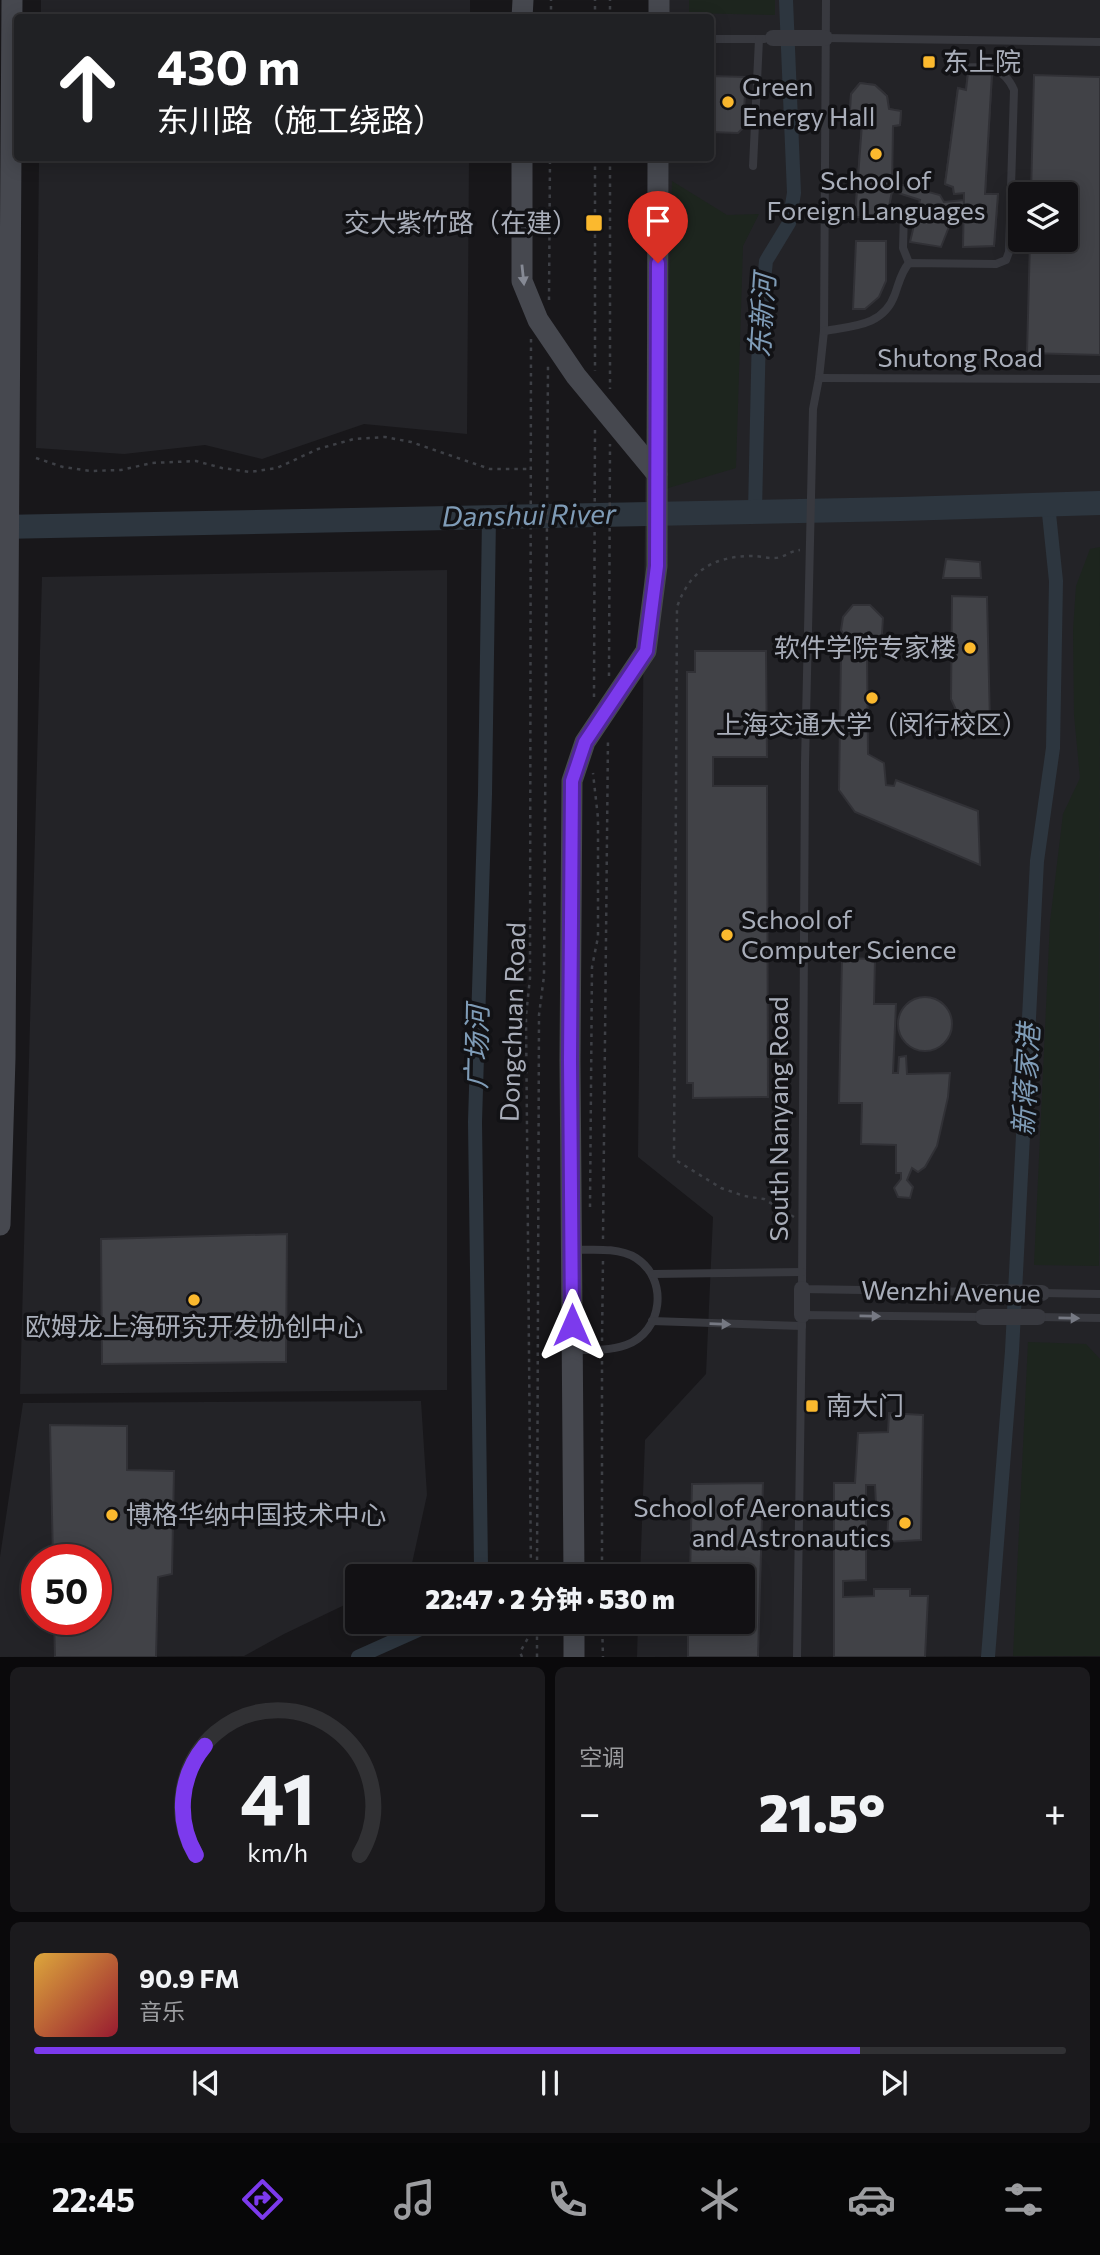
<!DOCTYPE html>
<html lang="zh">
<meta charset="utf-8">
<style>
body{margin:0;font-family:Commissioner,"Noto Sans SC",sans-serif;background:#1b1a1d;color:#f1f3f6;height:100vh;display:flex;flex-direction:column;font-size:26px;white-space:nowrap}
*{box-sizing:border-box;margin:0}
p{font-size:23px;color:#9c9da0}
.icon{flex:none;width:38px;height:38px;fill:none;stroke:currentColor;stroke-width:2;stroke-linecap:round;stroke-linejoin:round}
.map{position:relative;height:1657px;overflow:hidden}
.details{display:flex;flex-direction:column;gap:10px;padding:10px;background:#0a090b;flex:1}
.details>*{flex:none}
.top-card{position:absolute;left:14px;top:14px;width:700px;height:147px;border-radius:7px;box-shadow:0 4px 18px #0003,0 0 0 2px #313134;background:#202124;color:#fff;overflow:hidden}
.buttons{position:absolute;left:1008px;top:182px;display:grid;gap:14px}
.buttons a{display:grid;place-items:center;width:70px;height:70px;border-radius:7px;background:#121114;box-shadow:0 4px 18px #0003,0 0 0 2px #313134;font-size:35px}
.speed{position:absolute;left:21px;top:1544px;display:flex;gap:14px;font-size:35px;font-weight:700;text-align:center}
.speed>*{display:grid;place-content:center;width:91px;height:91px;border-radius:50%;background:#121114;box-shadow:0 4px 18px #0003,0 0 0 2px #313134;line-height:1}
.speed .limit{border:10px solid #d22;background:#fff;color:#111}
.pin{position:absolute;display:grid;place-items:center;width:60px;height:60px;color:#fff;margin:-72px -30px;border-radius:50% 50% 50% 0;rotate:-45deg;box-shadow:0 0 7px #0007}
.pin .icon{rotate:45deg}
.me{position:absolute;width:77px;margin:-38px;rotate:0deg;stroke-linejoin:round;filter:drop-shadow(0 0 5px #0008)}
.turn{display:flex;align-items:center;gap:24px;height:147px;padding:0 28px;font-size:32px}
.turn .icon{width:91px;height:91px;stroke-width:2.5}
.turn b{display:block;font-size:49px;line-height:60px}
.big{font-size:52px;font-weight:800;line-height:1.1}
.details .tile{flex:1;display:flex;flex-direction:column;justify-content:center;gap:10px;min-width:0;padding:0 24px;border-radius:10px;background:#1b1a1d}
.details .dial{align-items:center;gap:0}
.dial svg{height:182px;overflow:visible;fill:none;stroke:#313134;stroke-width:7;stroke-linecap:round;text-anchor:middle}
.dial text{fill:#f1f3f6;stroke:none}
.song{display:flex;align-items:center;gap:21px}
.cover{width:84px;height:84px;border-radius:10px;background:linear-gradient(135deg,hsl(40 70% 55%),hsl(350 70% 35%))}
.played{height:7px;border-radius:4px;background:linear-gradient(90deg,#7c3aed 80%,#313134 80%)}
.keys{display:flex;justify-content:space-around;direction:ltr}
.heat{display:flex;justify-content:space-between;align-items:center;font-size:38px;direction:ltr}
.details .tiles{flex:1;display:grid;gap:10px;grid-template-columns:1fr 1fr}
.tile:last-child{grid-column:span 2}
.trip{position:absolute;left:345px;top:1564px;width:410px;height:70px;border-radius:7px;background:#121114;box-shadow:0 4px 18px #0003,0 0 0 2px #313134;font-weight:800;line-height:70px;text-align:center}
.tabs{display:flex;height:112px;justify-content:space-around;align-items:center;background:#070708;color:#9c9da0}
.tabs .icon{width:49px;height:49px}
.tabs .current{color:#7c3aed}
.tabs b{font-size:32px;color:#f1f3f6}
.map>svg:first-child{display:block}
.built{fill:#232327;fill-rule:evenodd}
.green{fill:#1d251e}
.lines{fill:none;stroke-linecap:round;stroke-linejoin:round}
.canal{stroke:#2d363f;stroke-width:14}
.river{stroke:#2d363f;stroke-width:24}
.building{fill:#414247;stroke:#313136;stroke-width:2}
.path{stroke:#3e4046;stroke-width:2.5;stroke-dasharray:3.5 5;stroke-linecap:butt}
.lane{stroke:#38393f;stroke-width:8}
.street{stroke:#38393f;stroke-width:16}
.secondary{stroke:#46484f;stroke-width:21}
.oneway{fill:#868a95}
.oneway2{fill:#767983}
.route-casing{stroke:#51269a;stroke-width:18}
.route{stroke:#7c3aed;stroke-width:12}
.poi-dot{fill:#fbb92e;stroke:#121215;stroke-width:2.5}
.labels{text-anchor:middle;stroke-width:7;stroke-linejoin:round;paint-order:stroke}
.poi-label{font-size:26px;fill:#a9aeba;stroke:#121215;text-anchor:start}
.street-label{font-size:26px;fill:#a9aeba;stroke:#121215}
.water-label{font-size:28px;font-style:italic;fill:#7f9cb7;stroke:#121215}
</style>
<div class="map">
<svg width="1100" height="1657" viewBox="0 0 1100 1657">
<rect width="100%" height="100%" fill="#18171a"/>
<g class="built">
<polygon points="41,0 470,0 470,17 41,18"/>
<path d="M651 0H1100V1656L637 1657 638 1622H742V1577H640L645 1440 706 1374 713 1217 638 1157 649 158H710V18L651 17ZM1020 194H1066V240H1020Z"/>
<polygon points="39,158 469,158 467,434 364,424 262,459 205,445 124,454 36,448"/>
<polygon points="447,570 447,1390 20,1394 42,577"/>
<path d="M421 1401 427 1495 411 1568 397 1577H357V1599L284 1634 244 1656 0 1657V1557L23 1403ZM37 1559H96V1619H37Z"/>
</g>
<g class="green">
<polygon points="689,0 775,0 775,15 689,13"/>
<polygon points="672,181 727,215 759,214 743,246 736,468 665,489"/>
<polygon points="1100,547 1099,1266 1034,1265 1050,922 1063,814 1080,778 1074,715 1073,630 1076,586 1090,549"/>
<polygon points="1028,1342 1086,1344 1100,1359 1100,1656 1013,1656"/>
</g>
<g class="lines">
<g class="canal">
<polyline points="755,512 759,329 766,261 789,223 794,193 786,0"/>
<polyline points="478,1577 481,1567 475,1122 485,794 489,517"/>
<polyline points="358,1657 436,1622"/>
<polyline points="988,1657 1012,1351 1037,861 1053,748 1056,581 1048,504"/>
</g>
<polyline class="river" points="0,527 901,509 1100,503"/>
</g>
<g class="building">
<polygon points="968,73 992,73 985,194 998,194 994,246 963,247 965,213 954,214 941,247 910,242 920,200 892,191 887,217 855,217 862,124 850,110 851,94 860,83 875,85 887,96 889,109 901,111 900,125 893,126 891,182 940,195 944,202 964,200 964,193 954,194 953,187 945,184 958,88 966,90"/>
<polygon points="968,73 992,73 985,194 998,194 994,246 963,247 964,193 954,194 953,187 945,184 958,88 966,90"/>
<polygon points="1034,75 1100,77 1100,355 1027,353 1030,240 1066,240 1066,194 1031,194"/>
<polygon points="710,76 746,77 743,128 738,133 710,132"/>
<polygon points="860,83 875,85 887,96 889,109 901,111 900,125 893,126 892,191 887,217 855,217 862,124 850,110 851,94"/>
<polygon points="856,241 886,241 886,281 879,297 865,309 853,309"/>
<polygon points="946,559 980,562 981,578 943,578"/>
<polygon points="952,596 987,597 990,722 956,710 951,699"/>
<polygon points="853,605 870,605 883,618 882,634 887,638 874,653 867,651 868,754 884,763 886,785 894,786 896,780 978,811 980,865 855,812 839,790 841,653 853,650 841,630 843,617"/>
<polygon points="695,651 766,651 767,757 713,757 713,786 767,786 768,1097 693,1098 693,1083 687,1083 687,672 695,672"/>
<polygon points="842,958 875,959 874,1004 896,1004 893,1073 898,1073 899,1057 906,1056 907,1074 950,1073 948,1097 937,1146 925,1167 918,1172 912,1168 907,1180 913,1187 910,1198 898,1197 894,1188 901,1179 901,1173 896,1173 896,1145 861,1144 862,1103 839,1103"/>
<circle cx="925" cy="1024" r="27"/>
<polygon points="287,1234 286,1362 102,1364 101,1239"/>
<polygon points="889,1413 923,1415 921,1540 887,1542 889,1505 876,1504 875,1485 866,1485 866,1580 843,1581 843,1597 874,1596 874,1589 910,1589 910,1596 928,1596 925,1657 834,1657 834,1483 855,1483 858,1433 888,1432"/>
<polygon points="50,1425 127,1426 127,1470 174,1471 172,1574 158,1577 156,1657 55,1657 54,1619 96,1619 96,1559 53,1559"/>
<polygon points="763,1483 758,1657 688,1657 688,1622 742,1622 742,1577 690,1577 692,1484"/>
</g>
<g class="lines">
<g class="path">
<polyline points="551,18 551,0"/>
<polyline points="595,18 595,0"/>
<polyline points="610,18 610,0"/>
<polyline points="595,158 595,371"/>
<polyline points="610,158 610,389"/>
<polyline points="549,300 550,158"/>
<polyline points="531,339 530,978 526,1016 531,1577"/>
<polyline points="36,458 63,467 91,471 121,470 152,463 196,461 222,468 250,472 277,468 318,449 354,439 385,437 411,442 490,469 531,469"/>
<polyline points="609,676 610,444"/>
<polyline points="594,697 595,427"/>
<polyline points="590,1207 592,967 598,937 598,818 593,773"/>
<path d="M794 1217 764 1199 744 1196 721 1188 674 1159 677 607C690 570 714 556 753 556 761 556 773 560 780 557 788 555 791 551 800 550"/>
<polyline points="603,1239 608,738"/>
<polyline points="602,1341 603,1260"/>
<polyline points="602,1361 602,1577"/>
<polyline points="537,1577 539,1015 544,976 548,366"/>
<polyline points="602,1622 603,1657"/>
<polyline points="522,1657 520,1652 532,1631 532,1622"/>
<polyline points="537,1657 537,1622"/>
</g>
<g class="lane">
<polyline points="826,0 824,331 819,378 813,409 805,763 802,1289 983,1292"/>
<polyline points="825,38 1100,42"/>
<polyline points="710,39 764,39"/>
<polyline points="753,166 759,39"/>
<polyline points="904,212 903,248 909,263"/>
<path d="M824 331C853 326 884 326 895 294 899 283 901 272 909 263L996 264 1006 260 1009 252 1014 90C1001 60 977 68 949 68"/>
<polyline points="819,378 1100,379"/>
<path d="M572 1250C592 1250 618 1247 636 1258 669 1279 663 1332 626 1345 609 1351 590 1350 573 1350"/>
<polyline points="653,1274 802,1272"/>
<polyline points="1042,1293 1100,1294"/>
<polyline points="1038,1317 1100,1318"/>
<polyline points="652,1321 802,1326"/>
<polyline points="797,1657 802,1315 983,1317"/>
</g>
<g class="street">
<polyline points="773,38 825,38"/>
<polyline points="983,1292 1042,1293"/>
<polyline points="802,1315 802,1289"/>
<polyline points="983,1317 1038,1317"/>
</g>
<g class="secondary">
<polyline points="522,18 523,0"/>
<polyline points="659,18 659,0"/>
<polyline points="522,158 522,281 538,320 576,376 657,474"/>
<polyline points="0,1225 5,1058 12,0"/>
<polyline points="574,1577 570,1060 572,781 585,742 646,651 657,566 658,158"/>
<polyline points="574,1622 574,1657"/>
</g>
</g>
<defs><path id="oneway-solid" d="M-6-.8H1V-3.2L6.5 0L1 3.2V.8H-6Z" transform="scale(1.75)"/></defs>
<use class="oneway" href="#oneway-solid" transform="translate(523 275) rotate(84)"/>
<g class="oneway2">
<use href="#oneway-solid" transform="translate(870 1316) rotate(1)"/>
<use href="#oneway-solid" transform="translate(1069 1318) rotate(1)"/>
<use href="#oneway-solid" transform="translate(720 1324) rotate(2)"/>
</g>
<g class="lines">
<g class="route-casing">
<polyline id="route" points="572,1325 570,1060 572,781 585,742 646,651 657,566 658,263"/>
</g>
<use href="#route" class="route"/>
</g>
<g class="poi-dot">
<rect x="922" y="55" width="14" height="14" rx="3.5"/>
<circle cx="728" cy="102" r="7"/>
<circle cx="876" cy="154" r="7"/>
<rect x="585" y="214" width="18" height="18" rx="3.5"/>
<circle cx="970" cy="648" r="7"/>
<circle cx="872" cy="698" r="7"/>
<circle cx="727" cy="935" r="7"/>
<circle cx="194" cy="1300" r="7"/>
<rect x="805" y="1399" width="14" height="14" rx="3.5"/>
<circle cx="112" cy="1515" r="7"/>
<circle cx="905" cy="1523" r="7"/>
</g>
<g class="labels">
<g class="poi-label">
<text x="943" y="71">东上院</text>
<text x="742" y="96">Green<tspan x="742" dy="30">Energy Hall</tspan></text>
<text x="876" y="190" text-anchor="middle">School of<tspan x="876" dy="30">Foreign Languages</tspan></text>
<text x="578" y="232" text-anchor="end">交大紫竹路（在建）</text>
<text x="956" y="657" text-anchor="end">软件学院专家楼</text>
<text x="872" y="734" text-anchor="middle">上海交通大学（闵行校区）</text>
<text x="741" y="929">School of<tspan x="741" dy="30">Computer Science</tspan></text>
<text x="194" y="1336" text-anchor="middle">欧姆龙上海研究开发协创中心</text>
<text x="826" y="1415">南大门</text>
<text x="891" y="1517" text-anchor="end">School of Aeronautics<tspan x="891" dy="30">and Astronautics</tspan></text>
<text x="126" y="1524">博格华纳中国技术中心</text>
</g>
<g class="street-label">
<text x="960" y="367">Shutong Road</text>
<text transform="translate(513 1022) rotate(-88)" y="9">Dongchuan Road</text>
<text transform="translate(779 1119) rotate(-90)" y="9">South Nanyang Road</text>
<text transform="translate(951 1292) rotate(1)" y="9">Wenzhi Avenue</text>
</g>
<g class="water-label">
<text transform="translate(762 316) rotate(-86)" y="10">东新河</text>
<text transform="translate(529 515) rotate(-1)" y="10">Danshui River</text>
<text transform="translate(477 1047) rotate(-89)" y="10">广场河</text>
<text transform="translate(1026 1080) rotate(-87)" y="10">新蒋家港</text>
</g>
</g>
</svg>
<div class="buttons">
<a><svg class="icon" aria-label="layers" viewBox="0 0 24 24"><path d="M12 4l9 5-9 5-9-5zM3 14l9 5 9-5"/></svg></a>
</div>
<div class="speed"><div class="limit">50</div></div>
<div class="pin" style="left:658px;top:263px;background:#d93025"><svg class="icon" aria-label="arrive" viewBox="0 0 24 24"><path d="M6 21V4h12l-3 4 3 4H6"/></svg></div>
<svg class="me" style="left:572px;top:1325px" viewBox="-20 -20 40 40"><path d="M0-17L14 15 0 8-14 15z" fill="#7c3aed" stroke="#fff" stroke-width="4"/></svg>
<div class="trip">22:47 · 2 分钟 · 530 m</div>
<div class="top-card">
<div class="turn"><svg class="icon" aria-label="ahead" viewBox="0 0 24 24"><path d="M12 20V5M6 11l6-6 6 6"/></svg><div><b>430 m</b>东川路（施工绕路）</div></div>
</div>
</div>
<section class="details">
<div class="tiles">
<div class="tile dial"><svg viewBox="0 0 100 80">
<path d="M14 69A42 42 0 1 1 86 69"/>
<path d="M14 69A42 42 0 0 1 18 21" stroke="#7c3aed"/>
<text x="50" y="56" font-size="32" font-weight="700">41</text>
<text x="50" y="72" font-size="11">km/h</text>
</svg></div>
<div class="tile"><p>空调</p>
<div class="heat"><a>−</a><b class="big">21.5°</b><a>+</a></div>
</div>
<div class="tile">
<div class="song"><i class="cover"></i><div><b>90.9 FM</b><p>音乐</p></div></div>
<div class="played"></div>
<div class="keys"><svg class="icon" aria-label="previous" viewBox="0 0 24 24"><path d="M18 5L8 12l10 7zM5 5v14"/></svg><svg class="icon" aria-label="pause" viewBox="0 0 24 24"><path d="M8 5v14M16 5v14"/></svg><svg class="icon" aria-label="next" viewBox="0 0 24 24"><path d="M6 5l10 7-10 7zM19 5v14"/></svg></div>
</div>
</div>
</section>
<nav class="tabs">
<b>22:45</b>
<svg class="icon current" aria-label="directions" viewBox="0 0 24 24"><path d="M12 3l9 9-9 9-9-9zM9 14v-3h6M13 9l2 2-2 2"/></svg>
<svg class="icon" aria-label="music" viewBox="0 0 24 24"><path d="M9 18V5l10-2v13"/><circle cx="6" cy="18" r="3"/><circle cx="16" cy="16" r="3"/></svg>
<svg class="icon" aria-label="phone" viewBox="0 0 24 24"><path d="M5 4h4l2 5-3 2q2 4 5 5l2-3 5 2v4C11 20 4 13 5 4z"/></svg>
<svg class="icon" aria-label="climate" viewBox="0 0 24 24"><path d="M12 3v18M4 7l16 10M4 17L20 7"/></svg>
<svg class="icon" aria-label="car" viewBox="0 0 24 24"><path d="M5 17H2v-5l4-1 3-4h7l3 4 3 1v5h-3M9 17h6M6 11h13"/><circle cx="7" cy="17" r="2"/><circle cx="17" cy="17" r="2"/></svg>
<svg class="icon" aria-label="filters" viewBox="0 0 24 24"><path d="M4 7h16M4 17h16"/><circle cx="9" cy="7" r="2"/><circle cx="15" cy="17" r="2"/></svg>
</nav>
